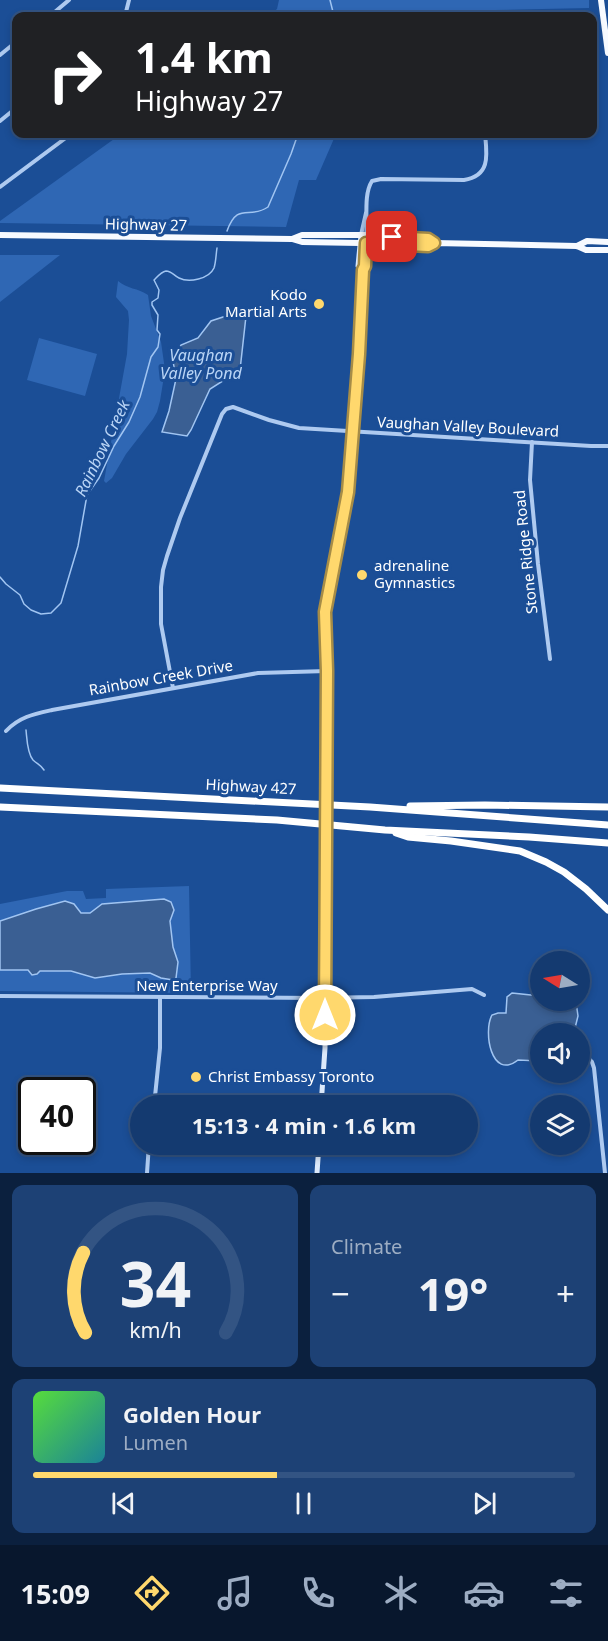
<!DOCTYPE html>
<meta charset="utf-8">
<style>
body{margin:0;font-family:"Noto Sans",sans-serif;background:#1d4175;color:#f1f3f6;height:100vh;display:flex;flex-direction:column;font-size:22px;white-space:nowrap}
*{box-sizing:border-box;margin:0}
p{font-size:20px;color:#9dadc3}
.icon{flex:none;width:33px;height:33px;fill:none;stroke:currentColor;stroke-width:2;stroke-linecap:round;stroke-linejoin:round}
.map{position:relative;height:1173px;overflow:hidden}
.drawer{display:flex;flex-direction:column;gap:12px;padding:12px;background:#0b203e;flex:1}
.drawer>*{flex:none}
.hud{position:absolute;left:12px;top:12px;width:585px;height:126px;border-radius:12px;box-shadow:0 3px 9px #0003,0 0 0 2px #335483;background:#202124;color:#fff;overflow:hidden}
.needle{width:39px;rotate:281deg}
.buttons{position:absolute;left:530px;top:951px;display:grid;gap:12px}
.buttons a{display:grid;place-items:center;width:60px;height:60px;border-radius:50%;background:#143a70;box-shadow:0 3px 9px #0003,0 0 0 2px #335483;font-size:30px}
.speed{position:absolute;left:18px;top:1077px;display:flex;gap:12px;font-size:30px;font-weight:700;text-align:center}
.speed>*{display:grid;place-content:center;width:78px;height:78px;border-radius:50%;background:#143a70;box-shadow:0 3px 9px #0003,0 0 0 2px #335483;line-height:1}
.speed .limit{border:3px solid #111;border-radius:9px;background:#fff;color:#111}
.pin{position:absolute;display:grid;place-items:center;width:51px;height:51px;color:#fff;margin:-26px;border-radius:12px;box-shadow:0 3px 9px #0006}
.me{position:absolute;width:66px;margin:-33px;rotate:0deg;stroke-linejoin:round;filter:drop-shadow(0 0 4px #0008)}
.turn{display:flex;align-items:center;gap:21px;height:126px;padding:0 24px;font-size:27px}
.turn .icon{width:78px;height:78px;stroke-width:2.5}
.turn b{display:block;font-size:42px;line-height:51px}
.big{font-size:45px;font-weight:700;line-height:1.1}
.drawer .tile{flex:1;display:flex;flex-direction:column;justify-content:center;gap:9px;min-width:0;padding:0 21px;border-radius:12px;background:#1d4175}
.drawer .dial{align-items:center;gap:0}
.dial svg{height:156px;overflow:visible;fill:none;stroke:#335483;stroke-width:7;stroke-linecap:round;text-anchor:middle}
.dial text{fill:#f1f3f6;stroke:none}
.song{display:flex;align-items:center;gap:18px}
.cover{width:72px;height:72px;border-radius:9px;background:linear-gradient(135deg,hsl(110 70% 55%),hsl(190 70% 35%))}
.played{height:6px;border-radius:3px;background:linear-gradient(90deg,#ffd86d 45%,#335483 45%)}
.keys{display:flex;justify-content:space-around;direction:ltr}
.heat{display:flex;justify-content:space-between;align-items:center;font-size:33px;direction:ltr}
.drawer .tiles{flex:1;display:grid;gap:12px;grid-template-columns:1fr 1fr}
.tile:last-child{grid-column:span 2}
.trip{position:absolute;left:130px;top:1095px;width:348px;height:60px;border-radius:30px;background:#143a70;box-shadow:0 3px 9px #0003,0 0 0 2px #335483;font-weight:700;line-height:60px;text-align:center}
.tab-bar{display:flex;height:96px;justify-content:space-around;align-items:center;background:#08172d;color:#9dadc3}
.tab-bar .icon{width:42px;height:42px}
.tab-bar .current{color:#ffd86d}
.tab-bar b{font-size:27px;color:#f1f3f6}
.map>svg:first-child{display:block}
.green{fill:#2f67b4}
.water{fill:#3a5f93;stroke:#a1c5f2;stroke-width:1.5}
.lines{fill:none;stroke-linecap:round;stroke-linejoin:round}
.stream{stroke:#a1c5f2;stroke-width:1.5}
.street{stroke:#aecaf0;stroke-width:4}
.secondary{stroke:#dce9fb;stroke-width:5}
.primary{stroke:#f7faff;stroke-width:6}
.highway{stroke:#fff;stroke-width:7}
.secondary-bridge{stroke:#dce9fb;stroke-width:5}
.route-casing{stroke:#a68c47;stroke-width:15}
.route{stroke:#ffd86d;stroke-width:10}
.poi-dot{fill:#ffd86d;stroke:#1b4e96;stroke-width:2}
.labels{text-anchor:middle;stroke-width:6;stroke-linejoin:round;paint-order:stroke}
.street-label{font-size:15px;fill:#fff;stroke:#1b4e96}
.poi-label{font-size:15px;fill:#fff;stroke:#1b4e96;text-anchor:start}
.water-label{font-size:16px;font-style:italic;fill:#bad5f6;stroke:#1b4e96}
</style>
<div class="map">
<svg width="608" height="1173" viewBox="0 0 608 1173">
<rect width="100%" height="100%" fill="#1b4e96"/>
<g class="green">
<polygon points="279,0 589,0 589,8 494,10 493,16 268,16 277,9"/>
<polygon points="121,134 336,134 316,180 299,180 286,227 0,223 0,221"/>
<polygon points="0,255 60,255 0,302"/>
<path d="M118 281C127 289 138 288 148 295L151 316 161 342 165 370 160 401 157 412 153 419 126 454 112 478 106 483 104 481 127 354 129 320 128 311 116 297Z"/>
<polygon points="39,338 97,354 85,396 27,380"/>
<polygon points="189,886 191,993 0,991 0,904 67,891 83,891 86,899 106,898 106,889"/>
</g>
<g class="water">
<polygon points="235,313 246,316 240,370 210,389 191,430 187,436 162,432 169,411 176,379 173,361 181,345 198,338 211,321"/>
<polygon points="164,899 171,902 174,910 170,921 173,947 178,962 176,978 173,980 161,978 150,973 122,974 95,978 71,971 40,971 37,974 32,975 28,970 0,970 0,921 36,909 65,901 74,904 81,913 90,913 102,904"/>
<path d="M512 993 540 996V1000H575L576 1002 578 1016 575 1028 567 1033 540 1034V1061L518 1060C491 1081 483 1031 492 1015L498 1013H506L507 997Z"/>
</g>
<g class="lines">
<g class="stream">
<polyline points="330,0 334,16"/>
<path d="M227 231C238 201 249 220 268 207L291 154 298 134"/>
<path d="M0 577 6 584 20 595 24 604 31 610 41 614 51 613 61 603 78 546 87 495 99 478 114 446 129 422 140 397 151 357 158 347 160 334 157 330 158 315 152 305V302L158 298 159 290 154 280C157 277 161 272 166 271 172 271 174 276 179 278 189 283 209 279 214 268 216 262 216 254 217 248"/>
<path d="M26 730C27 739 27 753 33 760 37 764 41 765 44 770"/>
</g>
<g class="street">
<polyline points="50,16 69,0"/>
<polyline points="125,16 129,0"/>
<polyline points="0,55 16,42"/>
<polyline points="0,121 16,108"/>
<polyline points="0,187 71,134"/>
<polyline points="361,235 366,213"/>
<path d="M366 237C368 220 363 195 372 181L381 179 464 180C491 176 487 154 485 134"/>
<polyline points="532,442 530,480 538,564 550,659"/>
<polyline points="173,688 161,624 161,587 163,570 167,556 180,518 222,414 226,409 233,407 269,420 299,428 591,446 608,446"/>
<path d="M6 731C19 717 34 714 52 710L258 673 327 671"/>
<polyline points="0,996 318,998 374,997 472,989 484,995"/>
<polyline points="587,1057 592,1062 594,1068 605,1173"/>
<polyline points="154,1106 160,1048 160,998"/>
<polyline points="147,1173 149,1144"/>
</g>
<g class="secondary">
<polyline points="361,235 358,266 362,270"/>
<polyline points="326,791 327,671 325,612 347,492 359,354 362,270 365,266 366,243"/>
<polyline points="321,1106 325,1048 325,836"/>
<polyline points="317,1173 319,1144"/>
</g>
<g class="primary">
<polyline points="601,0 608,53"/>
<polyline points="0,235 292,239 302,242 360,243 428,246 434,243 577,246 586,250 608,250"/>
<polyline points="292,239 302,235 374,235 428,239 434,243"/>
<polyline points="577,246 587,241 608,242"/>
</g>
<g class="highway">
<polyline points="0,788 370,807 608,825"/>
<polyline points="410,806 485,805 608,807"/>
<polyline points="0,807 277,820 385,830 529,837 608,843"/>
<polyline points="396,833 408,837 451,841 520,851 546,862 564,872 586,889 608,910"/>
</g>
<polyline class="secondary-bridge" points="325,836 326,791"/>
</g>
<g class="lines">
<g class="route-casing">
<polyline id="route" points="325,1015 327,671 325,612 348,492 359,354 363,270 365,266 366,243 428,246 434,243 428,239 392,237"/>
</g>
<use href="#route" class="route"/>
</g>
<g class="poi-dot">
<circle cx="319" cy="304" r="6"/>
<circle cx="362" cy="575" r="6"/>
<circle cx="196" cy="1077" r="6"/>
</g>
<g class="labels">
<g class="street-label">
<text transform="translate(146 225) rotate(1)" y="5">Highway 27</text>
<text transform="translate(468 427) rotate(3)" y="5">Vaughan Valley Boulevard</text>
<text transform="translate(526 552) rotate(-96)" y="5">Stone Ridge Road</text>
<text transform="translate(161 678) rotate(-10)" y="5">Rainbow Creek Drive</text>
<text transform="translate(251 787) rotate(3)" y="5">Highway 427</text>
<text x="207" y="991">New Enterprise Way</text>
</g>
<g class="poi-label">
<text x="307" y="300" text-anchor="end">Kodo<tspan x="307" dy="17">Martial Arts</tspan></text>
<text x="374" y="571">adrenaline<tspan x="374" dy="17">Gymnastics</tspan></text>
<text x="208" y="1082">Christ Embassy Toronto</text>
</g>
<g class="water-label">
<text x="201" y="361">Vaughan<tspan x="201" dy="18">Valley Pond</tspan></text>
<text transform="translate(102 448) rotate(-64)" y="6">Rainbow Creek</text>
</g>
</g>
</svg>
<div class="buttons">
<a><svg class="needle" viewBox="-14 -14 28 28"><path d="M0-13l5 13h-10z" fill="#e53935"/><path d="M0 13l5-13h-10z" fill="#9dadc3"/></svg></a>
<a><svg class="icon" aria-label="sound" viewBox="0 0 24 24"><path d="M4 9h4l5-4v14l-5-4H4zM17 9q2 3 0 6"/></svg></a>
<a><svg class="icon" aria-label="layers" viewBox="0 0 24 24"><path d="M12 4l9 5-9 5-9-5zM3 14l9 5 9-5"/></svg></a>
</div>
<div class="speed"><div class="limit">40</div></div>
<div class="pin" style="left:392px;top:237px;background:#d93025"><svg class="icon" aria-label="arrive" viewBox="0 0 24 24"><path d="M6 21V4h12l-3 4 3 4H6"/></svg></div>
<svg class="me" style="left:325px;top:1015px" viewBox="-20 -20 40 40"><circle r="17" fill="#ffd86d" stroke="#fff" stroke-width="3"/><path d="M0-11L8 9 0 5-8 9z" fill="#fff"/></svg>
<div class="trip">15:13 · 4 min · 1.6 km</div>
<div class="hud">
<div class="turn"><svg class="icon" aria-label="right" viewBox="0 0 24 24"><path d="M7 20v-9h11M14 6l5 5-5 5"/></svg><div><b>1.4 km</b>Highway 27</div></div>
</div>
</div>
<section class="drawer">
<div class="tiles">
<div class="tile dial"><svg viewBox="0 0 100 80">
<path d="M14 69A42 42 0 1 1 86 69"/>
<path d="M14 69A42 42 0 0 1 13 28" stroke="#ffd86d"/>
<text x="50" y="56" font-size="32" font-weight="700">34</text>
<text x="50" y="72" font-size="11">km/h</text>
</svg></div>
<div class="tile"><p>Climate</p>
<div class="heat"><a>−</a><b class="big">19°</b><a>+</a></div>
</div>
<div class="tile">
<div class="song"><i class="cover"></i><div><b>Golden Hour</b><p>Lumen</p></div></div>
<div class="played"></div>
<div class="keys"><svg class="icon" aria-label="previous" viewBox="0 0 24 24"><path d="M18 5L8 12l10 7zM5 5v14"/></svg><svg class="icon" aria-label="pause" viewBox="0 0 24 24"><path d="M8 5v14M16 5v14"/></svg><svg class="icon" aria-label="next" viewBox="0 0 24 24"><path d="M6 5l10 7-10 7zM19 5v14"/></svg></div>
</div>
</div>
</section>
<nav class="tab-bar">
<b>15:09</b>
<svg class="icon current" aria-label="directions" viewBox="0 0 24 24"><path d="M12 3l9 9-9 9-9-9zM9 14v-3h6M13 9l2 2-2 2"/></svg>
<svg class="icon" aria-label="music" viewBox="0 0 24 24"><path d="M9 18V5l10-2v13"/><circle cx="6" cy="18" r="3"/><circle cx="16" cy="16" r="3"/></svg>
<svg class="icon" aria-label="phone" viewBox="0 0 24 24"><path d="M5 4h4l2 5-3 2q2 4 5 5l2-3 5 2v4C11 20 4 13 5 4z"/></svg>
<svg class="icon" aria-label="climate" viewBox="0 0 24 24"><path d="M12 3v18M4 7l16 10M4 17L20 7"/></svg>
<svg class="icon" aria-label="car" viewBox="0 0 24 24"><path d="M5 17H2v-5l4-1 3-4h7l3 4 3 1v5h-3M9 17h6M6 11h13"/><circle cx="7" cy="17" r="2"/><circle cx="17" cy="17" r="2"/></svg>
<svg class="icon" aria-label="filters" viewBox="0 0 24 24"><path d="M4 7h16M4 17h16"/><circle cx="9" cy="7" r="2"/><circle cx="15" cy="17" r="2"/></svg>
</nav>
